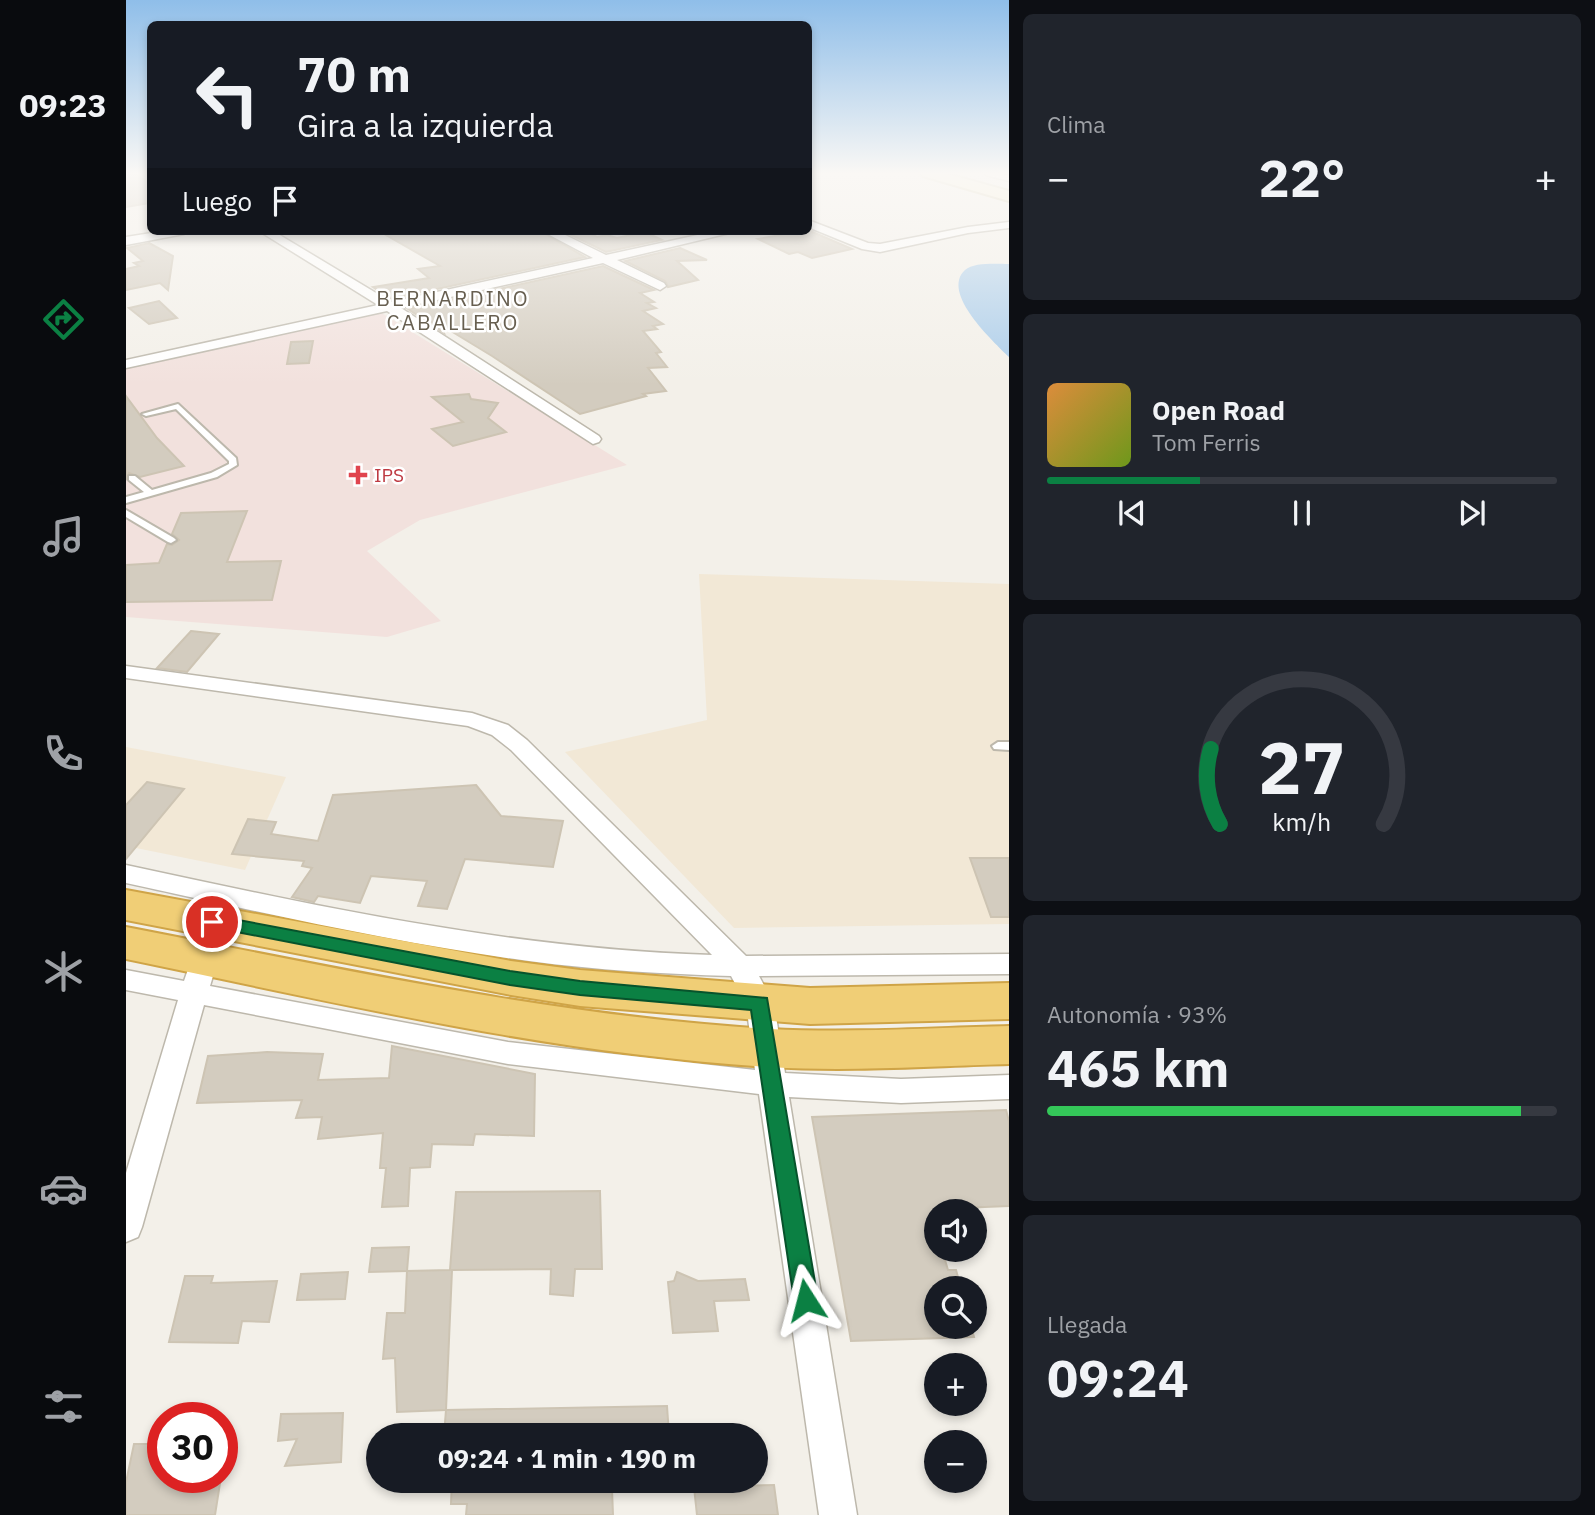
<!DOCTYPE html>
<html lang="es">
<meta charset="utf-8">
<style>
body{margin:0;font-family:"IBM Plex Sans",sans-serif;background:#20242c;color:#f1f3f6;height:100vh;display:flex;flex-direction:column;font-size:26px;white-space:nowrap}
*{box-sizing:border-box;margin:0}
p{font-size:23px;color:#9ea1a6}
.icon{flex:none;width:38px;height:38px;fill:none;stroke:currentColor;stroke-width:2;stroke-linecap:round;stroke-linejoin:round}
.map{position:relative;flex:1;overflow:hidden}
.panel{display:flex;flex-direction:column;gap:14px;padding:14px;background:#0d0f14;width:586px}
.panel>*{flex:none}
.guide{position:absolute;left:21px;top:21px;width:665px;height:214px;border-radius:10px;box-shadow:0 4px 10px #0003;background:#171b24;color:#f1f3f6;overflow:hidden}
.tools{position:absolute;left:798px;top:1199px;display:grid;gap:14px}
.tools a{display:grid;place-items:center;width:63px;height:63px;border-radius:50%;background:#171b24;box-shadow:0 4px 10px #0003;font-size:35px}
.speed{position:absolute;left:21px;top:1402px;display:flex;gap:14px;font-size:35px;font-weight:700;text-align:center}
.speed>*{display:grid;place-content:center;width:91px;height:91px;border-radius:50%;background:#171b24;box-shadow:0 4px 10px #0003;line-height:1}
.speed .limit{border:10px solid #d22;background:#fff;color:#111}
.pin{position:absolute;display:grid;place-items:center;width:60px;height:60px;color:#fff;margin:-30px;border:4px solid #fff;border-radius:50%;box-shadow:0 2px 7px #0007}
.me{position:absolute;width:77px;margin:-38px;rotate:351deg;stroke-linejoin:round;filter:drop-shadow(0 0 5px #0008)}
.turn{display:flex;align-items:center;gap:24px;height:147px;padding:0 35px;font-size:32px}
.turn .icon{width:91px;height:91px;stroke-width:2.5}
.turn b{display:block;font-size:49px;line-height:60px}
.then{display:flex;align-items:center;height:66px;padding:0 35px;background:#0003;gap:14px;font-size:26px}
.big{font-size:52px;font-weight:700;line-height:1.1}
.panel .card{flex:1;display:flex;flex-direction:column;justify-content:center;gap:10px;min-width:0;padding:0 24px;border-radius:10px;background:#20242c}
.panel .dial{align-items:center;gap:0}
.dial svg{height:182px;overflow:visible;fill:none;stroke:#363941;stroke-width:7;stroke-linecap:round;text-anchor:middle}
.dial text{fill:#f1f3f6;stroke:none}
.song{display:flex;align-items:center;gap:21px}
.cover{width:84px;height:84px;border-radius:10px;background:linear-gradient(135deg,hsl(30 70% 55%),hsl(80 70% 35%))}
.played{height:7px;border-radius:4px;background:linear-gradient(90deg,#0b8043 30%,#363941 30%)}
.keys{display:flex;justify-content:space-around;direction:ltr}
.heat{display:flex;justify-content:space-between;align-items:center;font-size:38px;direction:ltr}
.charge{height:10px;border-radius:5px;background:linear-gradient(90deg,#34c759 93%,#363941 0)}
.trip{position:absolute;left:240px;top:1423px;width:402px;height:70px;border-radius:35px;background:#171b24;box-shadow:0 4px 10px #0003;font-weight:700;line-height:70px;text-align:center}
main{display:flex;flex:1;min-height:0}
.menu{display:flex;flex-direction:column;width:126px;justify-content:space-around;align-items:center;background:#090b0e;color:#9ea1a6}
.menu .icon{width:49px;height:49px}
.menu .on{color:#0b8043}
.menu b{font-size:32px;color:#f1f3f6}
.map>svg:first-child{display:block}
.commercial{fill:#f2e8d6}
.medical{fill:#f2e1dd}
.water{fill:#abcdea}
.building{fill:#d3ccbf;stroke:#cdc4b3;stroke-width:2}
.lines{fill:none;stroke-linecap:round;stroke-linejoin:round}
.lane-casing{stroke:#bdb8ac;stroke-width:4}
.street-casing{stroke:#bdb8ac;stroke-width:3}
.secondary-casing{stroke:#cec49c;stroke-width:4}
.highway-casing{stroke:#cfa447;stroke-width:4}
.lane{fill:#fff;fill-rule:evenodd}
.street{fill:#fff;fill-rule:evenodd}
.secondary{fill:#faf1cc;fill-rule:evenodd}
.highway{fill:#f0ce76;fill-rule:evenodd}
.route{fill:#0b8043;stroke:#07532c;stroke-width:2}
.health-dot{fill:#e0444e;stroke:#fff;stroke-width:2.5}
.labels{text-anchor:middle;stroke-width:5;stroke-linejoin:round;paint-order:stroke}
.far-health-label{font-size:19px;fill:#be3a42;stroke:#fff;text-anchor:start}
.far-quarter-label{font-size:21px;letter-spacing:2px;fill:#675f50;stroke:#fff}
</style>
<main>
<nav class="menu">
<b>09:23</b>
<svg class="icon on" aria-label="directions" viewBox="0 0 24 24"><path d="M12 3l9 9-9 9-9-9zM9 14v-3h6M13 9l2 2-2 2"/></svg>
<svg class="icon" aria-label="music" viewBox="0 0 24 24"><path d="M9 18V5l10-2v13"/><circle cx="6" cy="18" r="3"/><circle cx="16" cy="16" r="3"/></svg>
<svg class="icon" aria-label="phone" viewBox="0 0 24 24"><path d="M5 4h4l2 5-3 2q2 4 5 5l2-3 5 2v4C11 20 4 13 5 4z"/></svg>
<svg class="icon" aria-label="climate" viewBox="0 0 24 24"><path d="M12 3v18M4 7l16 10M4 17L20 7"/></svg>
<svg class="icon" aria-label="car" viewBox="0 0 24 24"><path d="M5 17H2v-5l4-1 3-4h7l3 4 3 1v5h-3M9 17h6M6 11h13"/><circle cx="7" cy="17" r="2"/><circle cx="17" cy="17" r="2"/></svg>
<svg class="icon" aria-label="filters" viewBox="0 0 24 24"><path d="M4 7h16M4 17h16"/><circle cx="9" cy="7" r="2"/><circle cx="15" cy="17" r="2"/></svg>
</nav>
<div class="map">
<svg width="883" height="1515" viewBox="0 0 883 1515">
<rect width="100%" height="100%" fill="#f3f0e9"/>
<g class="commercial">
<polygon points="573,574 883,584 883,924 608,928 439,752 581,720"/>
<polygon points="0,747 160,777 119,870 0,846"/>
</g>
<polygon class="medical" points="254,312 501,465 294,520 241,551 315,621 261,637 0,617 0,368"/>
<path class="water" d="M883 264V357C868 342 814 293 839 270 848 262 871 264 883 264Z"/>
<g class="building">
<polygon points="0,173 8,173 24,184 24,203 0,207"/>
<polygon points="682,230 726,249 686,258 672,252 663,254 632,239"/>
<polygon points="253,231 414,231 459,257 265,299 247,287 303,278 292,269 314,266"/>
<polygon points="437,231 459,231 471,237 481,235 491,238 519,232 536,240 480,252"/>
<polygon points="23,243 47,256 42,290 34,283 0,290 0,269 13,266 8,263 17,261 1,248"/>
<polygon points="554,248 581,260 551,261 572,280 542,287 539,281 499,261"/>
<polygon points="477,266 528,290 514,293 528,302 521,303 530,308 517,311 537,324 527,326 531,329 517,331 535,352 530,353 541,367 522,368 540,391 517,394 520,396 454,414 366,356 315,325 318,333 282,309"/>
<polygon points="33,301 51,318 23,324 3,308"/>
<polygon points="187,341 183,363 161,364 165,342"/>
<polygon points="343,394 345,399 372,403 362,418 380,432 327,446 306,429 337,422 306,397"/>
<polygon points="0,396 31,438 58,466 14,477 3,473 0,480"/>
<polygon points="121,511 101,562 155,561 146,600 0,602 0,565 33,563 41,544 46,545 53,540 46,534 55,513"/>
<polygon points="65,631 93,634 61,672 31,668"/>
<polygon points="21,782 58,789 0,859 0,805"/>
<polygon points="350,785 375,816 437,821 427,867 339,859 321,909 292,906 301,881 245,876 234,903 192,896 188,902 166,897 186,868 176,866 178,861 106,854 122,819 150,822 145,834 192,841 207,795"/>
<polygon points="844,858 883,858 883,917 865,917"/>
<polygon points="266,1046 409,1074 408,1136 349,1134 347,1145 306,1144 304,1167 284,1168 282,1206 256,1207 260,1168 254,1168 257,1133 192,1139 196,1117 170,1118 176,1100 71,1103 82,1056 141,1052 197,1054 192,1080 263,1078"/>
<polygon points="880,1110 883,1121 883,1206 810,1209 810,1250 816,1250 822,1270 830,1270 835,1288 810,1288 810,1326 845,1326 848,1337 725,1341 686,1117"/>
<polygon points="474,1191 476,1269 449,1269 447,1296 424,1294 425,1269 326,1270 320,1410 271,1412 269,1358 257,1359 261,1313 279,1313 281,1271 324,1270 330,1192"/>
<polygon points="283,1247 281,1271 243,1272 246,1248"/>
<polygon points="222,1272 219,1299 171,1300 175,1274"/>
<polygon points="551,1272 572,1281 619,1279 623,1300 588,1301 592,1331 547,1333 542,1282 548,1281"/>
<polygon points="59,1276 87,1276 85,1283 151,1281 143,1322 116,1321 112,1343 43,1342"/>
<polygon points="541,1406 543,1435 318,1435 320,1410"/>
<polygon points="217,1413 215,1462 159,1466 171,1439 152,1441 155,1414"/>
<polygon points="8,1444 37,1444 37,1477 95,1477 89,1515 0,1515 0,1482"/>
<polygon points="326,1480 405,1480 405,1489 486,1489 487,1515 340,1515 341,1504 325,1504"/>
<polygon points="648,1485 652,1515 571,1515 568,1487"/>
</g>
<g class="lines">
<g class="lane-casing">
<g id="lane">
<polygon points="52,404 110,458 111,465 91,477 0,503 0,497 18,492 3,480 3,476 9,476 26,490 85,473 103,464 103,461 50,409 20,416 16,414"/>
<polygon points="0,510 48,538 50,540 45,543 42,542 0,517"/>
<polygon points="872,742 883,742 883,750 868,749 866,746"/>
</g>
</g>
<g class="street-casing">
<g id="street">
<polygon points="859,173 883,175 883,181 860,175"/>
<polygon points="682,220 742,243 754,244 842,227 883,222 883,228 842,233 754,252 736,249 682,227"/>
<polygon points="38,231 64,231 58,234 0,245 0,237"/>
<polygon points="133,231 147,231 265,302 467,258 416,231 431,231 480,255 590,231 612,231 491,260 538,283 540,286 534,290 477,263 275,308 473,436 475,439 473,442 467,444 261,311 0,368 0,360 252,305"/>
<path d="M0 666 346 713 382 725 401 740 620 956 883 954V974L633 976 648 1004 659 1073 775 1079 883 1075V1099L775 1103 663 1097 731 1515H693L633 1094 382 1064 78 1005 16 1227 12 1237 0 1242V1173L52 1000 0 990V970L58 981 68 952 78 949 88 952 92 959 84 986 382 1042 629 1070 620 1004 605 976C538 974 470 970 403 961 267 943 134 912 0 883V865C194 907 387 949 586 955L385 750 366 735 342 726 0 678Z"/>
</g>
</g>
<g class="secondary-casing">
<polygon id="secondary" points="794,173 818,173 883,191 883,201 797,176"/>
</g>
<g class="highway-casing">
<g id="highway">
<polygon points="0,890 385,961 454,970 684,988 883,983 883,1019 684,1024 454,1006 385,995 0,920"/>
<path d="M0 927C213 968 426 1016 644 1029 723 1033 803 1028 883 1026V1064C803 1066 723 1072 644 1067 426 1054 213 1003 0 959Z"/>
</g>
</g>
<use href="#lane" class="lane"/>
<use href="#street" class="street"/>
<use href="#secondary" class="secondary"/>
<use href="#highway" class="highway"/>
</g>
<linearGradient id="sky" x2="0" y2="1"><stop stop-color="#8fbee9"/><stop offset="0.45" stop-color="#faf8f5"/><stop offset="1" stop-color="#faf8f5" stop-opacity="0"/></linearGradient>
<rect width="883" height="385" fill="url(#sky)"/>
<polygon class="route" points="86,915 384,971 454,981 641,998 692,1300 688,1307 680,1311 671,1307 668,1300 625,1010 454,995 384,985 80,926 77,922 80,917"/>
<path class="health-dot" d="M228.5 464.5h7v7h7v7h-7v7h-7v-7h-7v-7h7z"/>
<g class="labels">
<g class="far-health-label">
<text x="248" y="482">IPS</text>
</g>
<g class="far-quarter-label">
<text x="327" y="306">BERNARDINO<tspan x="327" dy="24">CABALLERO</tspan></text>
</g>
</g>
</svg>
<div class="tools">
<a><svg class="icon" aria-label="sound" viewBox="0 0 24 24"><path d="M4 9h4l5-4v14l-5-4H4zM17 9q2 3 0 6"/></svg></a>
<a><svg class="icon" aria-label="search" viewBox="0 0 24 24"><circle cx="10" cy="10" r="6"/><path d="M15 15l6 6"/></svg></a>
<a>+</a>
<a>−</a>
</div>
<div class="speed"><div class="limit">30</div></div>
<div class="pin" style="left:86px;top:922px;background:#d93025"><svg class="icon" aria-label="arrive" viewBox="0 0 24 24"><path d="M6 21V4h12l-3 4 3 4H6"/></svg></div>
<svg class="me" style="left:680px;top:1300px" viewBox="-20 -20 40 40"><path d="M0-17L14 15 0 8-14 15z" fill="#0b8043" stroke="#fff" stroke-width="4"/></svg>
<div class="trip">09:24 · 1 min · 190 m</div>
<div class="guide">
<div class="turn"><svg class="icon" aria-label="left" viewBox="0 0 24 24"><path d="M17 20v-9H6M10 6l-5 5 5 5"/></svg><div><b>70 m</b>Gira a la izquierda</div></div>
<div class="then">Luego<svg class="icon" aria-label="arrive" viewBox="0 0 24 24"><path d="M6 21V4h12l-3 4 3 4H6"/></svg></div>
</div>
</div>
<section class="panel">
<div class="card"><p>Clima</p>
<div class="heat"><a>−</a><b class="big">22°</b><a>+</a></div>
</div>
<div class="card">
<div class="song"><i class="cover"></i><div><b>Open Road</b><p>Tom Ferris</p></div></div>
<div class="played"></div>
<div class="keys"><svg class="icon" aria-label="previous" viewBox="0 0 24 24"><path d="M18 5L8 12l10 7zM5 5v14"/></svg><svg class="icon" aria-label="pause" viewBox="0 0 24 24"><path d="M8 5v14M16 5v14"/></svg><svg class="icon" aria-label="next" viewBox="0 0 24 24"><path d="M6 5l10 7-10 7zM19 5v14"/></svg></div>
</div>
<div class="card dial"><svg viewBox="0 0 100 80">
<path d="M14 69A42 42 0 1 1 86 69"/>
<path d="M14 69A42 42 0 0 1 10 36" stroke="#0b8043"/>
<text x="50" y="56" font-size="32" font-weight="700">27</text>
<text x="50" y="72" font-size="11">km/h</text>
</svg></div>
<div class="card"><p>Autonomía · 93%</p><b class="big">465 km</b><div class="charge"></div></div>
<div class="card"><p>Llegada</p><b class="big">09:24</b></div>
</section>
</main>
